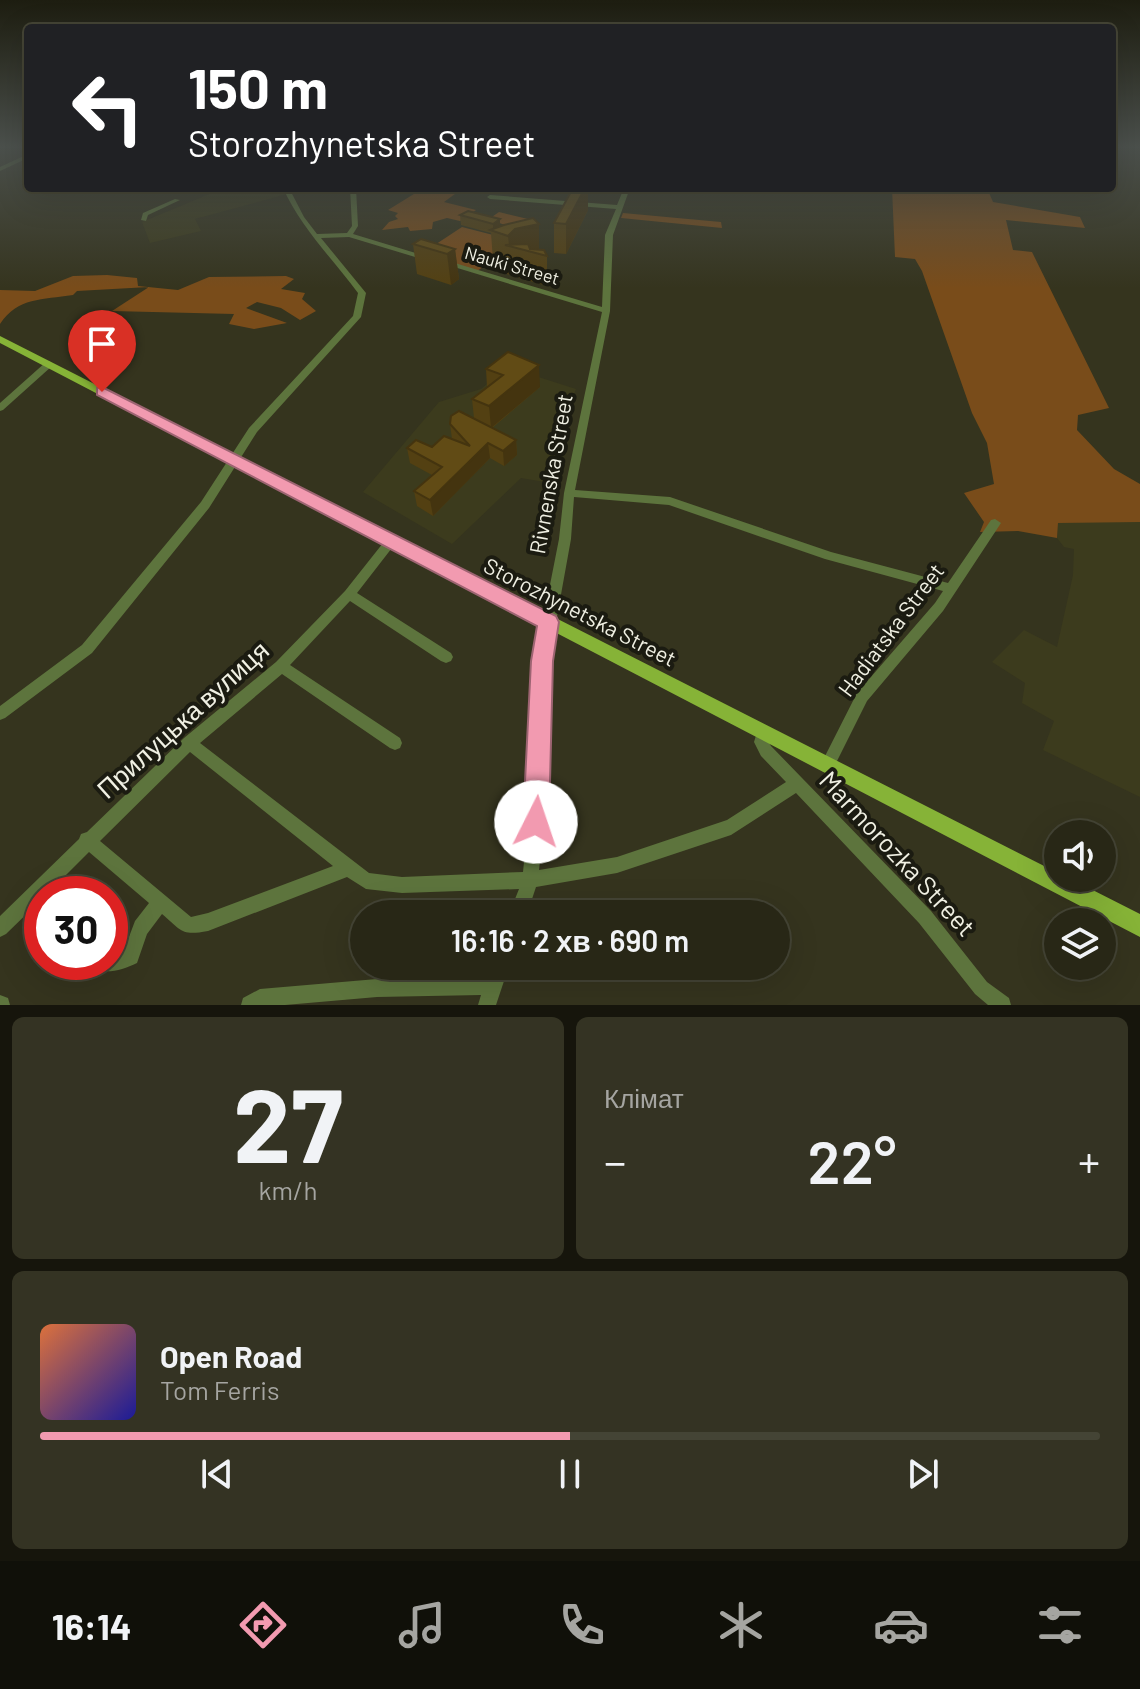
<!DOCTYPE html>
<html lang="uk">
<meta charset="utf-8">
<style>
body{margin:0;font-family:Barlow,sans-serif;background:#343323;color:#f1f3f6;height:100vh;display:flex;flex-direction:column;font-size:30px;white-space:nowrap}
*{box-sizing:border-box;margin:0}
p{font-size:26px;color:#a5a5a1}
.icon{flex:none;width:44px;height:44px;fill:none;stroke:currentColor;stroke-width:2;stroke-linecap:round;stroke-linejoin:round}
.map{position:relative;height:1005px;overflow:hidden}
.side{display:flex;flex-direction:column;gap:12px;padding:12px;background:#16150c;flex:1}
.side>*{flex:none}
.guide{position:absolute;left:24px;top:24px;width:1092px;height:168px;border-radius:8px;box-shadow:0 8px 32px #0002,0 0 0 2px #444435;background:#202124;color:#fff;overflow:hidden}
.controls{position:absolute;left:1044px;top:820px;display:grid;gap:16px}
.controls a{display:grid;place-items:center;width:72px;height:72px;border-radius:50%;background:#282716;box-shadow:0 8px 32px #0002,0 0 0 2px #444435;font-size:40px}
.speed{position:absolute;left:24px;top:876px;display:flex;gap:16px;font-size:40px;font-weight:700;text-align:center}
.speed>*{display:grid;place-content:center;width:104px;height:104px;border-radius:50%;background:#282716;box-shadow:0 8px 32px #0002,0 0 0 2px #444435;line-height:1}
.speed .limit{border:12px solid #d22;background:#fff;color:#111}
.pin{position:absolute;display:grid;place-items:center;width:68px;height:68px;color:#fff;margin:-82px -34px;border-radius:50% 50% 50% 0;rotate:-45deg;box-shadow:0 0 8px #0007}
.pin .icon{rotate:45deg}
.me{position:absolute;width:88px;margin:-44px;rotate:4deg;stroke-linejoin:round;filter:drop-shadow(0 0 6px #0008)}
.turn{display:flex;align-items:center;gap:28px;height:168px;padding:0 32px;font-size:36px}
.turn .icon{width:104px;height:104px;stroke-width:2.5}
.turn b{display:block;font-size:56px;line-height:68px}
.big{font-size:60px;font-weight:600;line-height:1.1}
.side .card{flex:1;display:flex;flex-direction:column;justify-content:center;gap:12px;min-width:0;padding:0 28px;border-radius:12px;background:#343323}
.side .dial{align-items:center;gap:0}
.dial b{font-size:104px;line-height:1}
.song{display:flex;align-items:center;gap:24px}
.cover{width:96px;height:96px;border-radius:12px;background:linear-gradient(135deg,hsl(20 70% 55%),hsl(240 70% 35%))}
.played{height:8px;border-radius:4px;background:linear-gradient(90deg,#f29ab0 50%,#444435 50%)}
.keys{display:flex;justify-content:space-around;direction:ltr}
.heat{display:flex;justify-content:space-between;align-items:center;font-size:44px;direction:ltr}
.side .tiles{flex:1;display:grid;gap:12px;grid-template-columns:1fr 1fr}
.card:last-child{grid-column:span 2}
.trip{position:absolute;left:350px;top:900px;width:440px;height:80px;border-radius:40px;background:#282716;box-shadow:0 8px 32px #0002,0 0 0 2px #444435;font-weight:600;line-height:80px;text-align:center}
.dock{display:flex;height:128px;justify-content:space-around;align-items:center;background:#101009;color:#a5a5a1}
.dock .icon{width:56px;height:56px}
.dock .current{color:#f29ab0}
.dock b{font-size:36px;color:#f1f3f6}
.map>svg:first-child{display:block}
.built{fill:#3c3b1d}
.green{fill:#794c1a}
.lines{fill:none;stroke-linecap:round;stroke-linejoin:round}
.minor{fill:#5d743d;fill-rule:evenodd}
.major{fill:#86b337;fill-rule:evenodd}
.wall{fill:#534012}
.shaded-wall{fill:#44340f}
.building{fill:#614b15;stroke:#44340f;stroke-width:2}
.route{fill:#f29ab0;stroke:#9d6472;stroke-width:2}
.labels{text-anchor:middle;stroke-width:8;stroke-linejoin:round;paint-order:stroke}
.far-street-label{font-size:18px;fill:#f0f0e3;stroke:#1b1b11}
.street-label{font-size:22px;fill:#f0f0e3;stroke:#1b1b11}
.near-street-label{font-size:26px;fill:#f0f0e3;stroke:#1b1b11}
</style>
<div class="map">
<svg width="1140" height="1005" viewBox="0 0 1140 1005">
<rect width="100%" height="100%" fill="#35341e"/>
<g class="built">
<polygon points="224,188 285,188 287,194 195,219 201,231 150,243 142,222"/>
<polygon points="507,367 576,389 568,411 559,460 551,483 521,478 452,544 363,492 439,402 481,389"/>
<polygon points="1131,520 1140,522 1140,797 1043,750 1054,721 1022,703 1025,683 992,662 1024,630 1057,647 1073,575 1074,549 1064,547 1057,538 1058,523"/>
</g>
<g class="green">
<polygon points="892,188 987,188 993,202 1080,217 1085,228 1006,220 1013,250 1032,252 1109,408 1078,415 1077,430 1114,469 1140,484 1140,522 1058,523 1057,538 1018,531 980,532 984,522 964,493 994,484 987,443 972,413 922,271 915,259 895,257"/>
<polygon points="422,189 459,191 444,202 476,210 460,221 447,218 433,222 432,229 410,231 408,227 382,230 389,222 398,219 395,216 398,213 388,210"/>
<polygon points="499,212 528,219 521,242 477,271 421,254 462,227 497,236 513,228 489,219"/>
<polygon points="623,213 721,222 722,228 621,218"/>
<path d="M107 275 137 278 138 286 178 290 209 277 286 276 294 279 281 289 305 293 302 299 316 311 300 320 281 308 257 302 246 308 287 323 254 329 229 324 234 314 112 311 149 287 77 291 73 295C42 300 18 297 0 324V290L35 291 73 276Z"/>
</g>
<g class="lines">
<g class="minor">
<polygon points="28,154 28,158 0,171 0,167"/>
<polygon points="184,188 191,188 186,191"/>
<path d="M283 188H289L304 217 317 234 347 233 352 226 350 188H356L358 226 353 234 432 258 425 260 349 237 321 238 366 293 361 317 257 432 209 508 92 653 5 718 0 720V706L82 645 201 502 249 428 353 316 358 293C332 258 301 228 283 188Z"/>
<path d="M624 188H630L613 235 610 311 575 490 670 497 831 552 948 583 991 520 995 519 1001 523 943 611 867 701 832 771 827 773 822 771 820 766 857 693 935 603 943 591 825 559 669 505 574 497 571 539 549 661 544 744 547 793 539 870 617 857 727 820 786 782 761 756 754 742 758 729 763 727 768 729 770 734 768 741 771 746 931 911 987 982 1009 998 1011 1005H988L975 994 919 923 796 793 731 835 617 873 536 887 527 914H509L519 889 402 893 366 889 347 877 208 931C181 936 182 931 162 914L147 934 137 963C122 970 107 975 91 968L88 962H110V954L124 950 135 921 149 903 89 852 47 894H42V899L6 934 0 937V916L79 839 81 834 87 832 184 738 276 662 345 591 387 538H395L397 541 395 544 357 593 451 653 453 657 451 661 446 663 441 661 350 601 290 665 400 738 402 743 400 748 395 750 390 748 282 674 200 743 369 873 402 877 523 872 531 793 530 744 535 661 559 539 564 493 602 312 441 263 448 261 602 307 605 235 616 209 490 199 487 197 490 195 617 205ZM190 752 333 866 208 913 191 917 100 841Z"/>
<polygon points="175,199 180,200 148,215 146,221 141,220 143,213"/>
<polygon points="49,361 53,364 52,366 3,410 0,411 0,403 46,362"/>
<polygon points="491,966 509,966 496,1005 478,1005 481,995 377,997 285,1005 241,1005 243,998 260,989 377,979 487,977"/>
<polygon points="0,995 8,998 10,1005 0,1005"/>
</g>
<polygon class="major" points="0,336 1058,873 1058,878 1069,878 1140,914 1140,937 0,343"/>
</g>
<g class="wall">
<polygon points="588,210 566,254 554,253 554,223"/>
<polygon points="460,215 500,219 500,227 539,224 539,250 547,256 547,286 507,274 507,264 493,260 491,233 461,225"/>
<polygon points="413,244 455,249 459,279 451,285 417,274"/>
<polygon points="486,369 540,387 492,428 516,440 517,455 504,466 490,458 433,516 417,506 414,491 432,475 410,463 407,448 432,447 452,439 450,424 474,418 472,399 487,387"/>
</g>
<g class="shaded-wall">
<polygon points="585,188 588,188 588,210 566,254 566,224"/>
<polygon points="500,219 500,229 493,231 493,224"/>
<polygon points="539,224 539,253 509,245 508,236 515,229"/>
<polygon points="455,249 459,279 451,285 447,254"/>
<polygon points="539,365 540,387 491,428 489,406"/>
<polygon points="516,440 517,455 504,466 503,451"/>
<polygon points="488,443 490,458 433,516 430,500"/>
</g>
<g class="building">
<polygon points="573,188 585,188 566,224 554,223"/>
<polygon points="468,211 500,219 493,224 460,215"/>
<polygon points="533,218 539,224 515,229 508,236 490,230 504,225"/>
<polygon points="421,239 455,249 447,254 413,244"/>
<polygon points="528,244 530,249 544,250 547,256 505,245"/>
<polygon points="508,352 539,365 489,406 472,399 503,375 486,369"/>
<polygon points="459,411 516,440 503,451 488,443 430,500 414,491 442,467 407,448 416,440 432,447 444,436 470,446 450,424 451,416"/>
</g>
<linearGradient id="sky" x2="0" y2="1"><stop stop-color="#1d1d10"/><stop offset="0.51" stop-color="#4b504c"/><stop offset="1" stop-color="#4b504c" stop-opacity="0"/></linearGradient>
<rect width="1140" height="288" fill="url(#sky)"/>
<polygon class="route" points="102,387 556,616 559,622 553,661 549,822 545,831 536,835 527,831 523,822 531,661 537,626 97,395 97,388"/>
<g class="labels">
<g class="far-street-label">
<text transform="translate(512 266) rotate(16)" y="6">Nauki Street</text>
</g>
<g class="street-label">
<text transform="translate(551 474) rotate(-80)" y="8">Rivnenska Street</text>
<text transform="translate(580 612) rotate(27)" y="8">Storozhynetska Street</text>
<text transform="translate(891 630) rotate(-53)" y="8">Hadiatska Street</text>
</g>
<g class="near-street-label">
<text transform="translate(183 720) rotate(-42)" y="9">Прилуцька вулиця</text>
<text transform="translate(897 854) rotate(47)" y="9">Marmorozka Street</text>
</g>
</g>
</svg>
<div class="controls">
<a><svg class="icon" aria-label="sound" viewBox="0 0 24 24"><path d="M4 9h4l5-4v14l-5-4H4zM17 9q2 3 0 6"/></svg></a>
<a><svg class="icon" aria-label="layers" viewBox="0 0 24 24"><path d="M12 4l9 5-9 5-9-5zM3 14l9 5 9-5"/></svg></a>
</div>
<div class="speed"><div class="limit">30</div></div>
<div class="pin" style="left:102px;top:392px;background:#d93025"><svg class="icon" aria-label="arrive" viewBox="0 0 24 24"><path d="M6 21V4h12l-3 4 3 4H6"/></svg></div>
<svg class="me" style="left:536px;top:822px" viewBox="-20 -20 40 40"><circle r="19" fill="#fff"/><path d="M0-13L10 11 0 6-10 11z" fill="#f29ab0"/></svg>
<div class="trip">16:16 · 2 хв · 690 m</div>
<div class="guide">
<div class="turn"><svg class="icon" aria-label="left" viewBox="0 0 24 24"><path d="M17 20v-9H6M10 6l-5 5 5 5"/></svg><div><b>150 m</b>Storozhynetska Street</div></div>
</div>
</div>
<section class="side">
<div class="tiles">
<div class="card dial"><b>27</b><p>km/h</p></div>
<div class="card"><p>Клімат</p>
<div class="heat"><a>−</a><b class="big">22°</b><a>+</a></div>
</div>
<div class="card">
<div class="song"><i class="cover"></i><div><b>Open Road</b><p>Tom Ferris</p></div></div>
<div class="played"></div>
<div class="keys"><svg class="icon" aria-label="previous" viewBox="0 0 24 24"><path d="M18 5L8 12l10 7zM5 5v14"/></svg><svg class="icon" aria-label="pause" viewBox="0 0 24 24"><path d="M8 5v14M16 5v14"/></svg><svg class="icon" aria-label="next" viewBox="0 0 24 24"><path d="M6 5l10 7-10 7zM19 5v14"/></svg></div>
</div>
</div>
</section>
<nav class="dock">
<b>16:14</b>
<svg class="icon current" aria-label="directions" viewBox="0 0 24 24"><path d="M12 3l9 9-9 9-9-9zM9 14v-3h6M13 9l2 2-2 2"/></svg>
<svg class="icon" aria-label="music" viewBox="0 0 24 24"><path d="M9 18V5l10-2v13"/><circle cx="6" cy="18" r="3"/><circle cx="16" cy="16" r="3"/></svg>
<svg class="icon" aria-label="phone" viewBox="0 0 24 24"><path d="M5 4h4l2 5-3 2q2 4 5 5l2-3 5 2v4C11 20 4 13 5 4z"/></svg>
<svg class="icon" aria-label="climate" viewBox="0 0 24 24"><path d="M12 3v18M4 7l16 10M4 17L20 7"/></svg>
<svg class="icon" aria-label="car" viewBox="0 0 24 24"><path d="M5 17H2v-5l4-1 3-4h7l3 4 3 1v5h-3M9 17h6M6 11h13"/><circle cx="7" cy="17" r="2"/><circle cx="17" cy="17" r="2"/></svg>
<svg class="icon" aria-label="filters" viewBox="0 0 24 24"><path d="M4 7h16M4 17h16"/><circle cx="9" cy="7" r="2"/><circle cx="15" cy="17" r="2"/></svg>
</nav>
